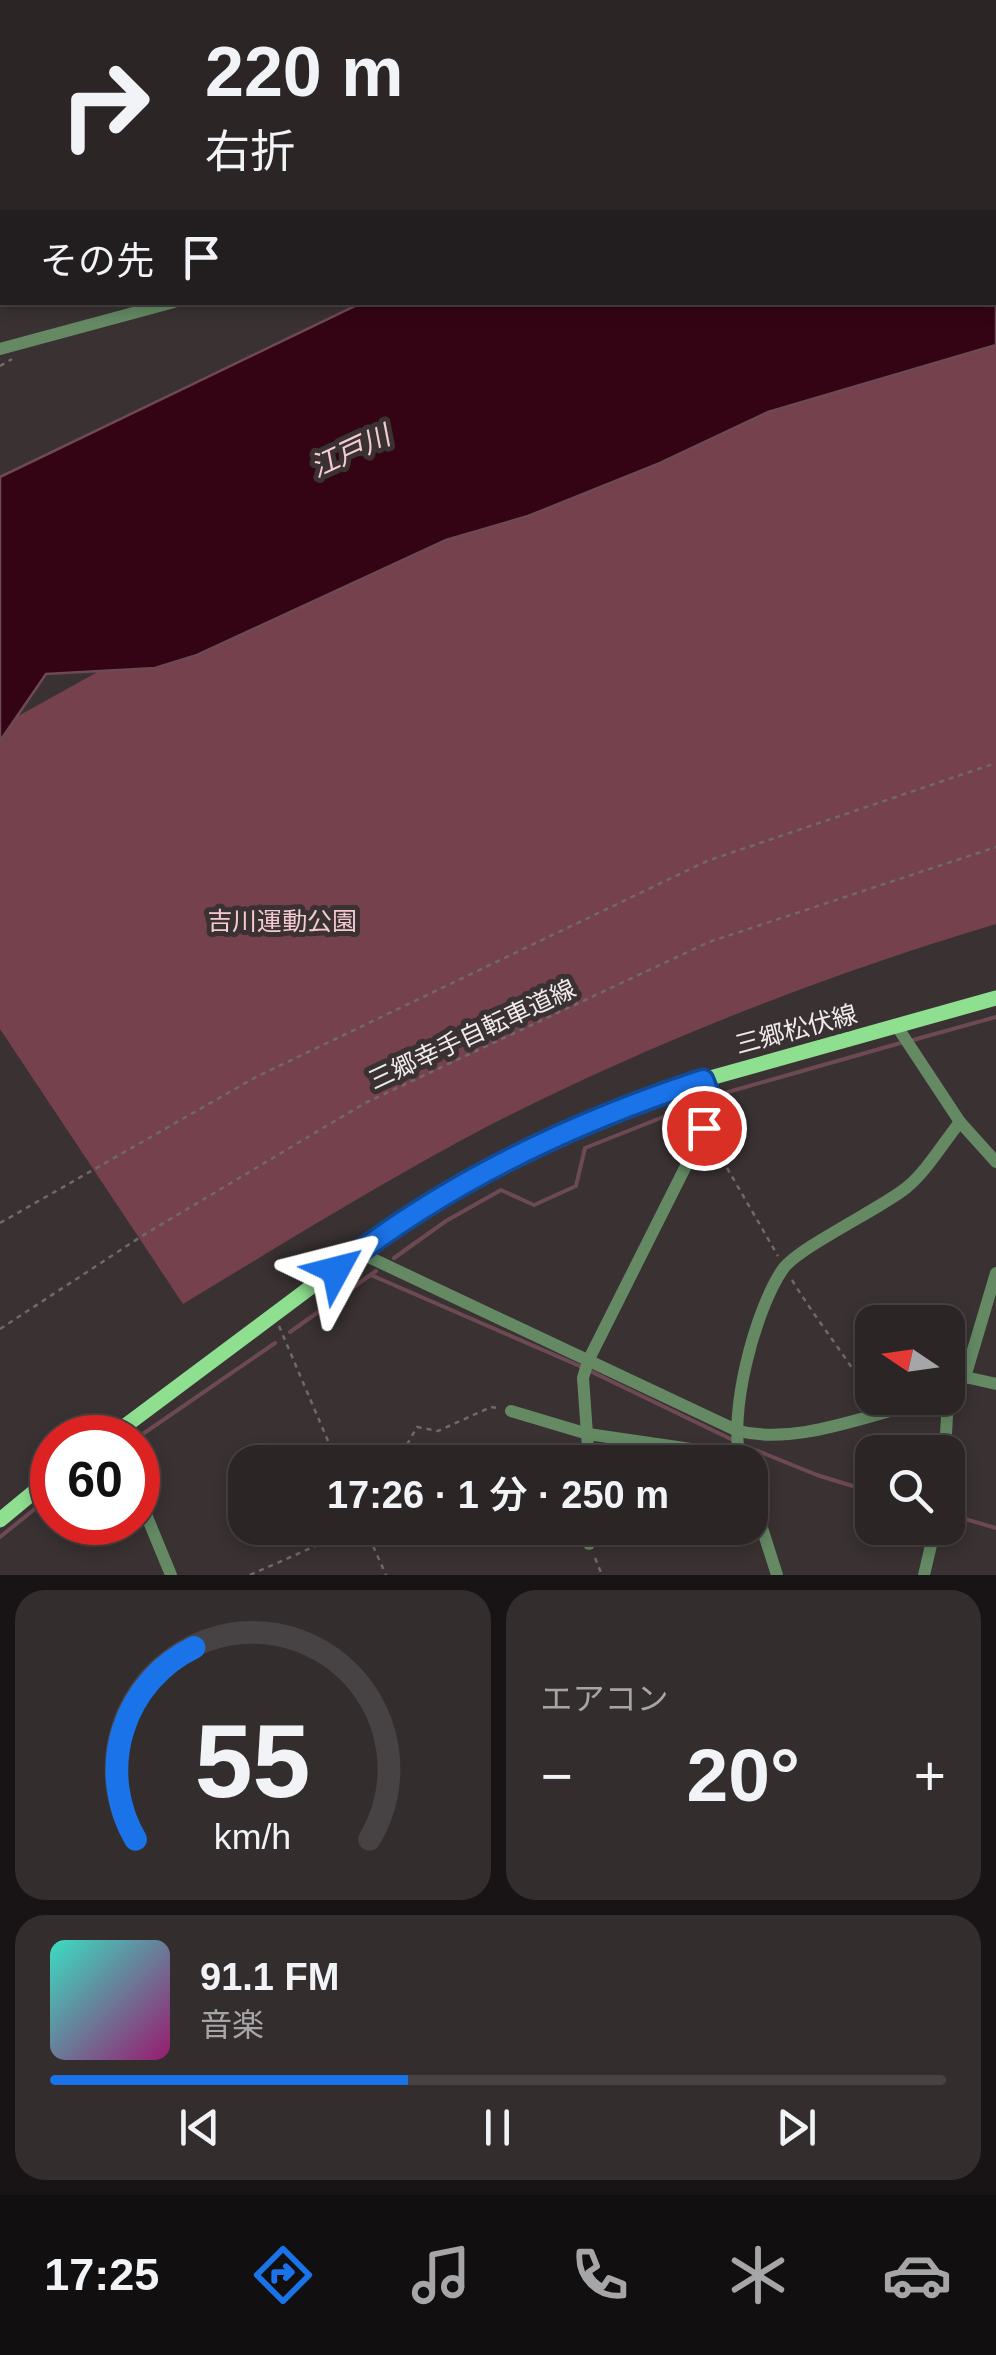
<!DOCTYPE html>
<html lang="ja">
<meta charset="utf-8">
<style>
body{margin:0;font-family:Helvetica,"Noto Sans JP",sans-serif;background:#332d2e;color:#f1f3f6;height:100vh;display:flex;flex-direction:column;font-size:38px;white-space:nowrap}
*{box-sizing:border-box;margin:0}
p{font-size:32px;color:#a6a5a7}
.icon{flex:none;width:55px;height:55px;fill:none;stroke:currentColor;stroke-width:2;stroke-linecap:round;stroke-linejoin:round}
.map{position:relative;height:1575px;overflow:hidden}
.side{display:flex;flex-direction:column;gap:15px;padding:15px;background:#181415;flex:1}
.side>*{flex:none}
.hud{position:absolute;left:0px;top:0px;width:998px;height:305px;box-shadow:0 5px 15px #0003,0 0 0 2px #474243;background:#2b2526;color:#f1f3f6;overflow:hidden}
.needle{width:65px;rotate:283deg}
.controls{position:absolute;left:855px;top:1305px;display:grid;gap:20px}
.controls a{display:grid;place-items:center;width:110px;height:110px;border-radius:20px;background:#2b2526;box-shadow:0 5px 15px #0003,0 0 0 2px #474243;font-size:50px}
.speed{position:absolute;left:30px;top:1415px;display:flex;gap:20px;font-size:50px;font-weight:700;text-align:center}
.speed>*{display:grid;place-content:center;width:130px;height:130px;border-radius:50%;background:#2b2526;box-shadow:0 5px 15px #0003,0 0 0 2px #474243;line-height:1}
.speed .limit{border:15px solid #d22;background:#fff;color:#111}
.pin{position:absolute;display:grid;place-items:center;width:85px;height:85px;color:#fff;margin:-42px;border:5px solid #fff;border-radius:50%;box-shadow:0 2px 10px #0007}
.me{position:absolute;width:110px;margin:-55px;rotate:52deg;stroke-linejoin:round;filter:drop-shadow(0 0 8px #0008)}
.turn{display:flex;align-items:center;gap:35px;height:210px;padding:0 40px;font-size:45px}
.turn .icon{width:130px;height:130px;stroke-width:2.5}
.turn b{display:block;font-size:70px;line-height:85px}
.then{display:flex;align-items:center;height:95px;padding:0 40px;background:#0003;gap:20px;font-size:38px}
.big{font-size:75px;font-weight:600;line-height:1.1}
.side .tile{flex:1;display:flex;flex-direction:column;justify-content:center;gap:15px;min-width:0;padding:0 35px;border-radius:30px;background:#332d2e}
.side .dial{align-items:center;gap:0}
.dial svg{height:260px;overflow:visible;fill:none;stroke:#474243;stroke-width:7;stroke-linecap:round;text-anchor:middle}
.dial text{fill:#f1f3f6;stroke:none}
.song{display:flex;align-items:center;gap:30px}
.cover{width:120px;height:120px;border-radius:15px;background:linear-gradient(135deg,hsl(170 70% 55%),hsl(320 70% 35%))}
.played{height:10px;border-radius:5px;background:linear-gradient(90deg,#1a73e8 40%,#474243 40%)}
.keys{display:flex;justify-content:space-around;direction:ltr}
.heat{display:flex;justify-content:space-between;align-items:center;font-size:55px;direction:ltr}
.side .tiles{flex:1;display:grid;gap:15px;grid-template-columns:1fr 1fr}
.tile:last-child{grid-column:span 2}
.trip{position:absolute;left:228px;top:1445px;width:540px;height:100px;border-radius:30px;background:#2b2526;box-shadow:0 5px 15px #0003,0 0 0 2px #474243;font-weight:600;line-height:100px;text-align:center}
.tab-bar{display:flex;height:160px;justify-content:space-around;align-items:center;background:#110f0f;color:#a6a5a7}
.tab-bar .icon{width:70px;height:70px}
.tab-bar .selected{color:#1a73e8}
.tab-bar b{font-size:45px;color:#f1f3f6}
.map>svg:first-child{display:block}
.green{fill:#75414d}
.water{fill:#350414;stroke:#6d4954;stroke-width:2.5}
.lines{fill:none;stroke-linecap:round;stroke-linejoin:round}
.stream{stroke:#6d4954;stroke-width:4}
.path{stroke:#70696a;stroke-width:2.5;stroke-dasharray:5 5;stroke-linecap:butt}
.minor{stroke:#648963;stroke-width:12}
.major{stroke:#8fdf90;stroke-width:15}
.route-casing{stroke:#114b97;stroke-width:25}
.route{stroke:#1a73e8;stroke-width:18}
.labels{text-anchor:middle;stroke-width:10;stroke-linejoin:round;paint-order:stroke}
.park-label{font-size:25px;fill:#f5c9d0;stroke:#393132}
.street-label{font-size:25px;fill:#efeaeb;stroke:#393132}
.water-label{font-size:28px;font-style:italic;fill:#f7cbd3;stroke:#393132}
</style>
<div class="map">
<svg width="996" height="1575" viewBox="0 0 996 1575">
<rect width="100%" height="100%" fill="#393132"/>
<path class="green" d="M996 331V924C823 976 651 1043 490 1125 385 1180 284 1243 183 1304L0 1029V741L11 720 101 670 197 655 446 540 768 412 928 366Z"/>
<polygon class="water" points="996,94 996,345 768,412 660,463 528,516 446,540 197,655 155,668 46,674 0,741 0,477 361,303 995,302"/>
<g class="lines">
<g class="stream">
<polyline points="599,2 608,0"/>
<polyline points="0,280 2,278"/>
<polyline points="913,1040 996,1017"/>
<polyline points="721,1094 904,1042"/>
<polyline points="394,1258 446,1221 501,1190 534,1205 576,1186 585,1148 701,1102"/>
<polyline points="371,1275 582,1367"/>
<polyline points="290,1332 376,1271"/>
<polyline points="590,1371 735,1441"/>
<polyline points="137,1438 275,1343"/>
<polyline points="743,1445 817,1475 872,1492"/>
<polyline points="948,1514 996,1528"/>
<polyline points="0,1537 52,1495"/>
</g>
<g class="path">
<polyline points="714,0 714,2"/>
<polyline points="897,2 908,0"/>
<polyline points="995,26 996,26"/>
<polyline points="0,366 12,359"/>
<polyline points="712,1142 778,1256"/>
<polyline points="0,1223 256,1077 707,861 996,763"/>
<path d="M792 1280C818 1323 849 1359 873 1402"/>
<polyline points="279,1326 337,1462"/>
<polyline points="0,1329 142,1236 365,1103 709,942 996,847"/>
<polyline points="397,1462 417,1427 438,1431 491,1407 498,1408"/>
<polyline points="365,1528 386,1575"/>
<polyline points="595,1558 602,1575"/>
<polyline points="250,1575 356,1528"/>
</g>
<g class="minor">
<polyline points="41,0 43,2"/>
<polyline points="453,0 455,2"/>
<polyline points="167,2 170,0"/>
<polyline points="582,2 589,0"/>
<polyline points="636,2 644,0"/>
<polyline points="0,122 2,121"/>
<polyline points="0,205 2,209"/>
<polyline points="0,295 2,293"/>
<polyline points="0,349 174,302"/>
<polyline points="898,1028 960,1122 996,1162"/>
<path d="M358 1252 738 1431C807 1447 880 1407 948 1398"/>
<polyline points="965,1377 996,1384"/>
<polyline points="511,1411 588,1434 739,1456"/>
<polyline points="945,1452 948,1398 965,1377 996,1273"/>
<polyline points="589,1462 583,1378 588,1361 715,1108 703,1080"/>
<path d="M741 1462C727 1416 755 1309 783 1269 799 1247 880 1209 906 1188 927 1171 943 1143 960 1122"/>
<polyline points="750,1490 777,1575"/>
<polyline points="138,1495 171,1575"/>
<polyline points="589,1528 589,1544"/>
<polyline points="924,1575 935,1528"/>
</g>
<g class="major">
<polyline points="109,1438 383,1233 522,1151 604,1112 703,1080 996,998"/>
<polyline points="0,1520 52,1477"/>
</g>
</g>
<g class="lines">
<g class="route-casing">
<path id="route" d="M336 1270C445 1183 571 1123 703 1080L714 1108 704 1128"/>
</g>
<use href="#route" class="route"/>
</g>
<g class="labels">
<g class="park-label">
<text x="282" y="930">吉川運動公園</text>
</g>
<g class="street-label">
<text transform="translate(796 1029) rotate(-15)" y="9">三郷松伏線</text>
<text transform="translate(472 1034) rotate(-25)" y="9">三郷幸手自転車道線</text>
</g>
<g class="water-label">
<text transform="translate(350 451) rotate(-25)" y="10">江戸川</text>
</g>
</g>
</svg>
<div class="controls">
<a><svg class="needle" viewBox="-14 -14 28 28"><path d="M0-13l5 13h-10z" fill="#e53935"/><path d="M0 13l5-13h-10z" fill="#a6a5a7"/></svg></a>
<a><svg class="icon" aria-label="search" viewBox="0 0 24 24"><circle cx="10" cy="10" r="6"/><path d="M15 15l6 6"/></svg></a>
</div>
<div class="speed"><div class="limit">60</div></div>
<div class="pin" style="left:704px;top:1128px;background:#d93025"><svg class="icon" aria-label="arrive" viewBox="0 0 24 24"><path d="M6 21V4h12l-3 4 3 4H6"/></svg></div>
<svg class="me" style="left:336px;top:1270px" viewBox="-20 -20 40 40"><path d="M0-17L14 15 0 8-14 15z" fill="#1a73e8" stroke="#fff" stroke-width="4"/></svg>
<div class="trip">17:26 · 1 分 · 250 m</div>
<div class="hud">
<div class="turn"><svg class="icon" aria-label="right" viewBox="0 0 24 24"><path d="M7 20v-9h11M14 6l5 5-5 5"/></svg><div><b>220 m</b>右折</div></div>
<div class="then">その先<svg class="icon" aria-label="arrive" viewBox="0 0 24 24"><path d="M6 21V4h12l-3 4 3 4H6"/></svg></div>
</div>
</div>
<section class="side">
<div class="tiles">
<div class="tile dial"><svg viewBox="0 0 100 80">
<path d="M14 69A42 42 0 1 1 86 69"/>
<path d="M14 69A42 42 0 0 1 32 10" stroke="#1a73e8"/>
<text x="50" y="56" font-size="32" font-weight="700">55</text>
<text x="50" y="72" font-size="11">km/h</text>
</svg></div>
<div class="tile"><p>エアコン</p>
<div class="heat"><a>−</a><b class="big">20°</b><a>+</a></div>
</div>
<div class="tile">
<div class="song"><i class="cover"></i><div><b>91.1 FM</b><p>音楽</p></div></div>
<div class="played"></div>
<div class="keys"><svg class="icon" aria-label="previous" viewBox="0 0 24 24"><path d="M18 5L8 12l10 7zM5 5v14"/></svg><svg class="icon" aria-label="pause" viewBox="0 0 24 24"><path d="M8 5v14M16 5v14"/></svg><svg class="icon" aria-label="next" viewBox="0 0 24 24"><path d="M6 5l10 7-10 7zM19 5v14"/></svg></div>
</div>
</div>
</section>
<nav class="tab-bar">
<b>17:25</b>
<svg class="icon selected" aria-label="directions" viewBox="0 0 24 24"><path d="M12 3l9 9-9 9-9-9zM9 14v-3h6M13 9l2 2-2 2"/></svg>
<svg class="icon" aria-label="music" viewBox="0 0 24 24"><path d="M9 18V5l10-2v13"/><circle cx="6" cy="18" r="3"/><circle cx="16" cy="16" r="3"/></svg>
<svg class="icon" aria-label="phone" viewBox="0 0 24 24"><path d="M5 4h4l2 5-3 2q2 4 5 5l2-3 5 2v4C11 20 4 13 5 4z"/></svg>
<svg class="icon" aria-label="climate" viewBox="0 0 24 24"><path d="M12 3v18M4 7l16 10M4 17L20 7"/></svg>
<svg class="icon" aria-label="car" viewBox="0 0 24 24"><path d="M5 17H2v-5l4-1 3-4h7l3 4 3 1v5h-3M9 17h6M6 11h13"/><circle cx="7" cy="17" r="2"/><circle cx="17" cy="17" r="2"/></svg>
</nav>
